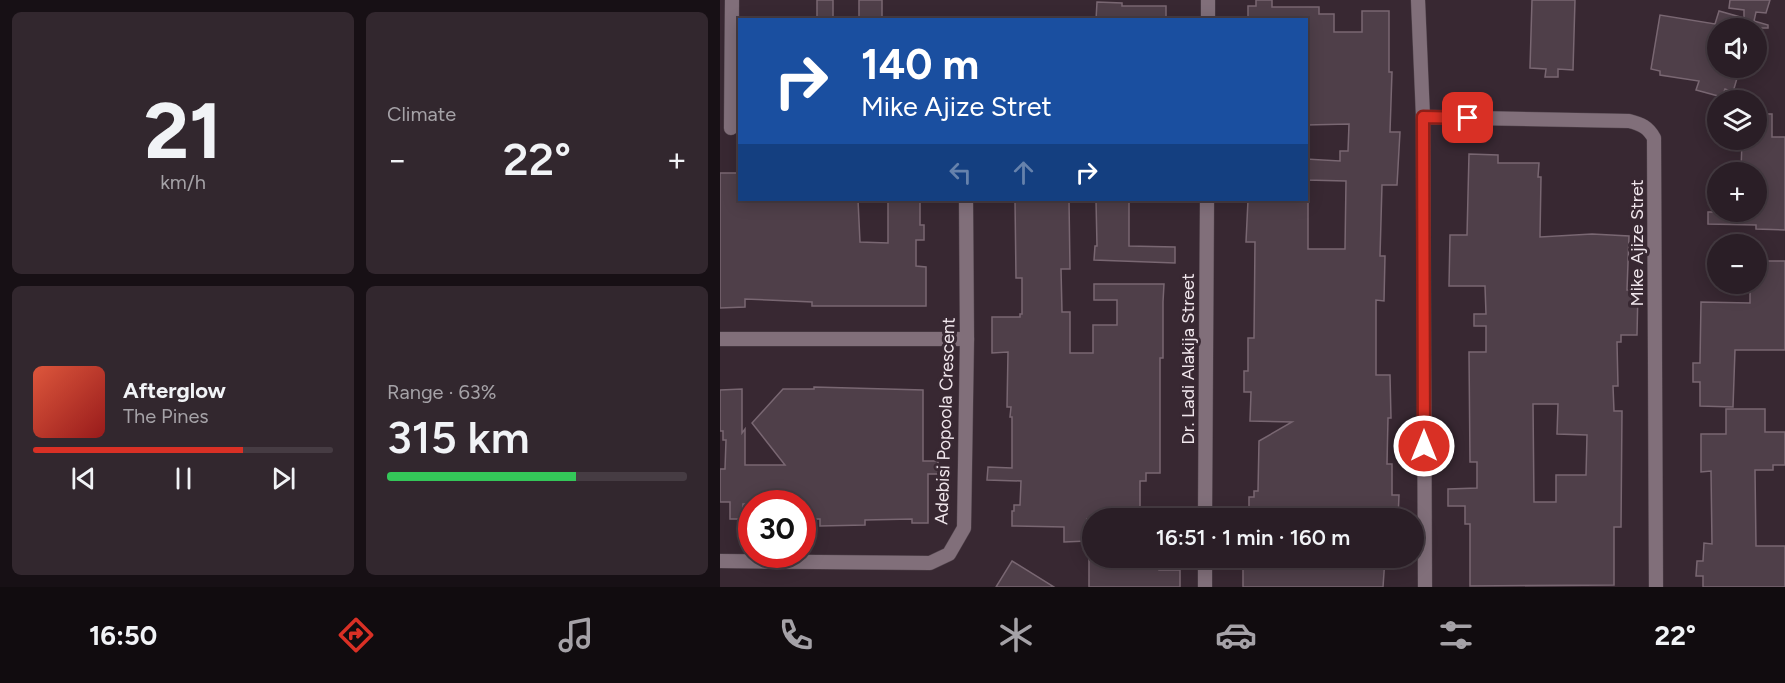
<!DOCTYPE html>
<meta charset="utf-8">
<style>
body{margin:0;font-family:Figtree,sans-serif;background:#32272e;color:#f1f3f6;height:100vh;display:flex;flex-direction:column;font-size:22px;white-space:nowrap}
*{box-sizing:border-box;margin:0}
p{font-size:20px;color:#a5a2a7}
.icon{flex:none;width:33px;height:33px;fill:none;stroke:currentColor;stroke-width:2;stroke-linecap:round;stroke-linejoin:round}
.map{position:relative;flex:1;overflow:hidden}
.panel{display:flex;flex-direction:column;gap:12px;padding:12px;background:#171015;width:720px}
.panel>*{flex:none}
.top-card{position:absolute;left:18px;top:18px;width:570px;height:183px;border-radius:0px;box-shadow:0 3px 15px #0003,0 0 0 2px #463c43;background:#1a4fa0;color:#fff;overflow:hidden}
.buttons{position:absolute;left:987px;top:18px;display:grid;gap:12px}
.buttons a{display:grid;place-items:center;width:60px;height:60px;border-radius:50%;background:#2a1e26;box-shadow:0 3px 15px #0003,0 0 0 2px #463c43;font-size:30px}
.speed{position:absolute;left:18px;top:490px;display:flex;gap:12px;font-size:30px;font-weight:700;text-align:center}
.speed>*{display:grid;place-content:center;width:78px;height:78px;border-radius:50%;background:#2a1e26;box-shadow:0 3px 15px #0003,0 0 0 2px #463c43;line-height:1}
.speed .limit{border:9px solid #d22;background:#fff;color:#111}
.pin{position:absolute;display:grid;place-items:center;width:51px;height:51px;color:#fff;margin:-26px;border-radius:12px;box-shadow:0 3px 9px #0006}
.me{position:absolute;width:66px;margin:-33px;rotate:0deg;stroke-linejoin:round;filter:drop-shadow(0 0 4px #0008)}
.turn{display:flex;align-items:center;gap:21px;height:126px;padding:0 24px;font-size:27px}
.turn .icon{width:78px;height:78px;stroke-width:2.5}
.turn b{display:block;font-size:42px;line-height:51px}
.lanes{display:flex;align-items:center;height:57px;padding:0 24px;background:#0003;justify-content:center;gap:30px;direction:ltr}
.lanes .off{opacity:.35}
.big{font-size:45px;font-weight:600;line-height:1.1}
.panel .tile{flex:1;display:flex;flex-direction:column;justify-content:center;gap:9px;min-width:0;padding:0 21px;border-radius:9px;background:#32272e}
.panel .dial{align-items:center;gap:0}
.dial b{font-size:78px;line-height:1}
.song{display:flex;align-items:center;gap:18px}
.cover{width:72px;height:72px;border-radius:9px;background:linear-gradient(135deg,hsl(10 70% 55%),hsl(0 70% 35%))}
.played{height:6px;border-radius:3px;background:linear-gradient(90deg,#d93025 70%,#463c43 70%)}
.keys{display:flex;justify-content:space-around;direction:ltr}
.heat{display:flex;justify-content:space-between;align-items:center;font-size:33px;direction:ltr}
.charge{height:9px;border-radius:4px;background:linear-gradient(90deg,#34c759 63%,#463c43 0)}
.panel .tiles{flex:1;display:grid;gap:12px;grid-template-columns:repeat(2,1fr)}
.trip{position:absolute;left:362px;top:508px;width:342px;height:60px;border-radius:30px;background:#2a1e26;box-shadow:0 3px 15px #0003,0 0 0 2px #463c43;font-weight:600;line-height:60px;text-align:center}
.menu{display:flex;height:96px;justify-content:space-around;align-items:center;background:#110c0f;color:#a5a2a7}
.menu .icon{width:42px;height:42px}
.menu .selected{color:#d93025}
.menu b{font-size:27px;color:#f1f3f6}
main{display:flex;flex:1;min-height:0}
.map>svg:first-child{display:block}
.building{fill:#4f3f49;stroke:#796772;stroke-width:1.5;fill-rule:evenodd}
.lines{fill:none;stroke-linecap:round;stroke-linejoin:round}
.minor-casing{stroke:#51444c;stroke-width:15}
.minor{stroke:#816f7a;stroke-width:14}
.route-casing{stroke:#8d1f18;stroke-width:15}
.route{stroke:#d93025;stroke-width:10}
.labels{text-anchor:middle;stroke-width:6;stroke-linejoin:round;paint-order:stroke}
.street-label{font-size:18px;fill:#efe5eb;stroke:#382832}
</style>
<main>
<section class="panel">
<div class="tiles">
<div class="tile dial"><b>21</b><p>km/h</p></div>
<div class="tile"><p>Climate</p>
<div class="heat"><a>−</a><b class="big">22°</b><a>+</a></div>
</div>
<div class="tile">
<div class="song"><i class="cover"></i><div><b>Afterglow</b><p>The Pines</p></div></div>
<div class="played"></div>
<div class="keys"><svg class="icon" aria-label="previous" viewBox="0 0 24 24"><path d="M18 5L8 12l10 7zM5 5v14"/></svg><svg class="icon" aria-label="pause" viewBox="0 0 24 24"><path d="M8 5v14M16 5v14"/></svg><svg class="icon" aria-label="next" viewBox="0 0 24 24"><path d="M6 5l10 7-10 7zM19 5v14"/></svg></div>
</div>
<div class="tile"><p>Range · 63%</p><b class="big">315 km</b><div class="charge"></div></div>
</div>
</section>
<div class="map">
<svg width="1065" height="587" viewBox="0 0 1065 587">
<rect width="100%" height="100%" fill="#382832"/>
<g class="building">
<rect x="97" y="0" width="16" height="20"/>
<rect x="139" y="0" width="23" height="20"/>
<polygon points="536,0 552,0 552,7 599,7 599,14 614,14 614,32 642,32 642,11 669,11 669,72 672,72 670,132 680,132 677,185 662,185 660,256 665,256 664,301 656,300 656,375 670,375 671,418 668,418 667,464 672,464 672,495 679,495 678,519 599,519 599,516 529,516 529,497 534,497 534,491 538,491 539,441 572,422 530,421 531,392 524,392 524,371 528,371 528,338 534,338 535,242 526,242 528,200 588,200 588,249 625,249 626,181 586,180 586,159 620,161 620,151 628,151 629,124 586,125 586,20 528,20 528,6 536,6"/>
<polygon points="812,0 855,0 853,70 838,69 838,77 825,77 826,69 810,68"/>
<polygon points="1010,0 1050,0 1046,13 1036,12 1034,21 1048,25 1048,28 998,28 998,68 1020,68 1013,92 1005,89 1002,97 976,90 979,81 940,75 940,71 931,69 940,15 995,24 999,11 1024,18 1024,10 1009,8"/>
<polygon points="377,2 402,3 402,6 446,6 446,20 376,20"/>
<polygon points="1039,114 1052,114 1052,137 1065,137 1065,230 1036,229 1036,225 988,224 988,212 1036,212 1036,172 1021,171 1022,140 1036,140 1036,132 1039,132"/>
<path d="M749 154 778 155V163H819L818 177H821L820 237 872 234 909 236 907 290H918L917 335H901V342H897L898 386H893L894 411H902L901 527H894V585L750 586V524H745V506H728V489L757 488V462H750L749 352H766V326H754V314H766L765 286H729L730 235H747ZM813 404H838L837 434 867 435 866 475H836V502H814Z"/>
<polygon points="0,173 20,173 20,200 138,200 140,242 168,243 168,200 200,200 200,225 204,225 204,240 196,240 196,266 206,267 206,306 92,306 92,302 25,299 25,307 0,308"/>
<polygon points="295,200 349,200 350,269 341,269 342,312 350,312 350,353 373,353 373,325 397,325 397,300 374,300 374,284 444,284 443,302 443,358 440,358 440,473 426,473 426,481 420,481 420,519 367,519 367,541 344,542 344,527 292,526 292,511 294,511 294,505 300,505 301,481 267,480 268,467 292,468 292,417 290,417 291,407 287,407 288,352 272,353 272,317 300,317 300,314 302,314 302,278 296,278"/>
<polygon points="376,200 409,200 409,246 455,247 455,263 374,260 375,246 377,246"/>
<polygon points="1036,261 1065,261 1065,350 1015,350 1013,407 980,406 980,382 973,382 973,363 980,363 981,302 1030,303 1030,284 1036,284"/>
<polygon points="94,387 203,390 203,461 218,461 218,474 208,474 208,523 192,523 192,519 145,520 145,525 100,526 100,519 82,519 82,504 23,504 23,519 10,519 10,502 0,502 0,469 5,469 6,440 3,440 3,431 0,431 0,390 22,389 22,433 25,429 25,465 65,465 32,423 63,389 94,389"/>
<polygon points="1006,409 1045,409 1045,432 1065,432 1065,465 1053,465 1053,470 1035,470 1036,546 1065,546 1065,587 983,587 983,576 976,576 977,561 983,561 984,543 992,544 991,471 981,472 981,434 1006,434"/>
<polygon points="369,558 439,558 439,570 460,570 460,587 369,587"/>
<polygon points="523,558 665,558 663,587 523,587"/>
<polygon points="292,561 334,587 276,587"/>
</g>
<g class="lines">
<g class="minor-casing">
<g id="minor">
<polyline points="698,0 703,117 705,587"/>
<polyline points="488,20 488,0"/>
<path d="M703 117 909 121C921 124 928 127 934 138L936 587"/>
<polyline points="11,128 12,0"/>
<polyline points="0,339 247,339"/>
<polyline points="485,519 487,200"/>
<polyline points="0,561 210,563 229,554 244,528 247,339 246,200"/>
<polyline points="485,587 485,558"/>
</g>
</g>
<use href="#minor" class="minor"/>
</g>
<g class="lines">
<g class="route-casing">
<polyline id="route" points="704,446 703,117 748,118"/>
</g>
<use href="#route" class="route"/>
</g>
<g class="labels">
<g class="street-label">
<text transform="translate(917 243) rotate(-90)" y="6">Mike Ajize Stret</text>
<text transform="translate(468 359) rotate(-90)" y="6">Dr. Ladi Alakija Street</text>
<text transform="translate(225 421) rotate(-88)" y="6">Adebisi Popoola Crescent</text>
</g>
</g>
</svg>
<div class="buttons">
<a><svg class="icon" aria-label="sound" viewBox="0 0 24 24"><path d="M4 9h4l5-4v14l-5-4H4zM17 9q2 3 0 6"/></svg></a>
<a><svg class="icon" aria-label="layers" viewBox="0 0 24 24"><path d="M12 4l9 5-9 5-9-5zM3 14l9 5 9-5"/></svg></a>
<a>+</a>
<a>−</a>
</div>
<div class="speed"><div class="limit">30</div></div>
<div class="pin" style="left:748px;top:118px;background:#d93025"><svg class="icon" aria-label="arrive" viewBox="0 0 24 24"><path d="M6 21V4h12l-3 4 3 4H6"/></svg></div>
<svg class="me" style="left:704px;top:446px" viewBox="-20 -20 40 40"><circle r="17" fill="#d93025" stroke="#fff" stroke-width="3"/><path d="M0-11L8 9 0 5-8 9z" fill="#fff"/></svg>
<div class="trip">16:51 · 1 min · 160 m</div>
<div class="top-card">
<div class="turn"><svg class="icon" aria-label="right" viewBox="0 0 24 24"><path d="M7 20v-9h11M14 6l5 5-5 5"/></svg><div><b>140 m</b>Mike Ajize Stret</div></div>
<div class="lanes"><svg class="icon off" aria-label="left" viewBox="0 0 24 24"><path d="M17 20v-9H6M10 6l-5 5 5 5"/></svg><svg class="icon off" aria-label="ahead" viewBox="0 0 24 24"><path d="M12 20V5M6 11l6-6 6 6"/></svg><svg class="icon" aria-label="right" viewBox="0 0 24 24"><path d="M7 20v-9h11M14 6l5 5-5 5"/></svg></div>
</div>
</div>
</main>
<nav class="menu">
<b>16:50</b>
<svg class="icon selected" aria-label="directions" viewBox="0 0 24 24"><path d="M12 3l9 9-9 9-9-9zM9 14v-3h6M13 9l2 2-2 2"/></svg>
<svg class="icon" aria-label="music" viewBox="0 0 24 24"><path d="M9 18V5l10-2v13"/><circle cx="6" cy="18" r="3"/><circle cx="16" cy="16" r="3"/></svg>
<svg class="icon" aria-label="phone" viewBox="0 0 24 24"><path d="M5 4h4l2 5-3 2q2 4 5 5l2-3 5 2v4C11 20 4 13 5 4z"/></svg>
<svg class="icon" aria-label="climate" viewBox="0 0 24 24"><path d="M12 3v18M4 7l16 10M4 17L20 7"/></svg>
<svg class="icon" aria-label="car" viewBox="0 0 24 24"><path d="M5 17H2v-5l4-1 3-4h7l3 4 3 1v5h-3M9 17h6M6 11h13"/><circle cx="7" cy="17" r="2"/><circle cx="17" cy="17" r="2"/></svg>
<svg class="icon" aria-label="filters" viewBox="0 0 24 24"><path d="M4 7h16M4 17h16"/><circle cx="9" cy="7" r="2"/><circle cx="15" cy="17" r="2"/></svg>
<b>22°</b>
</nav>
